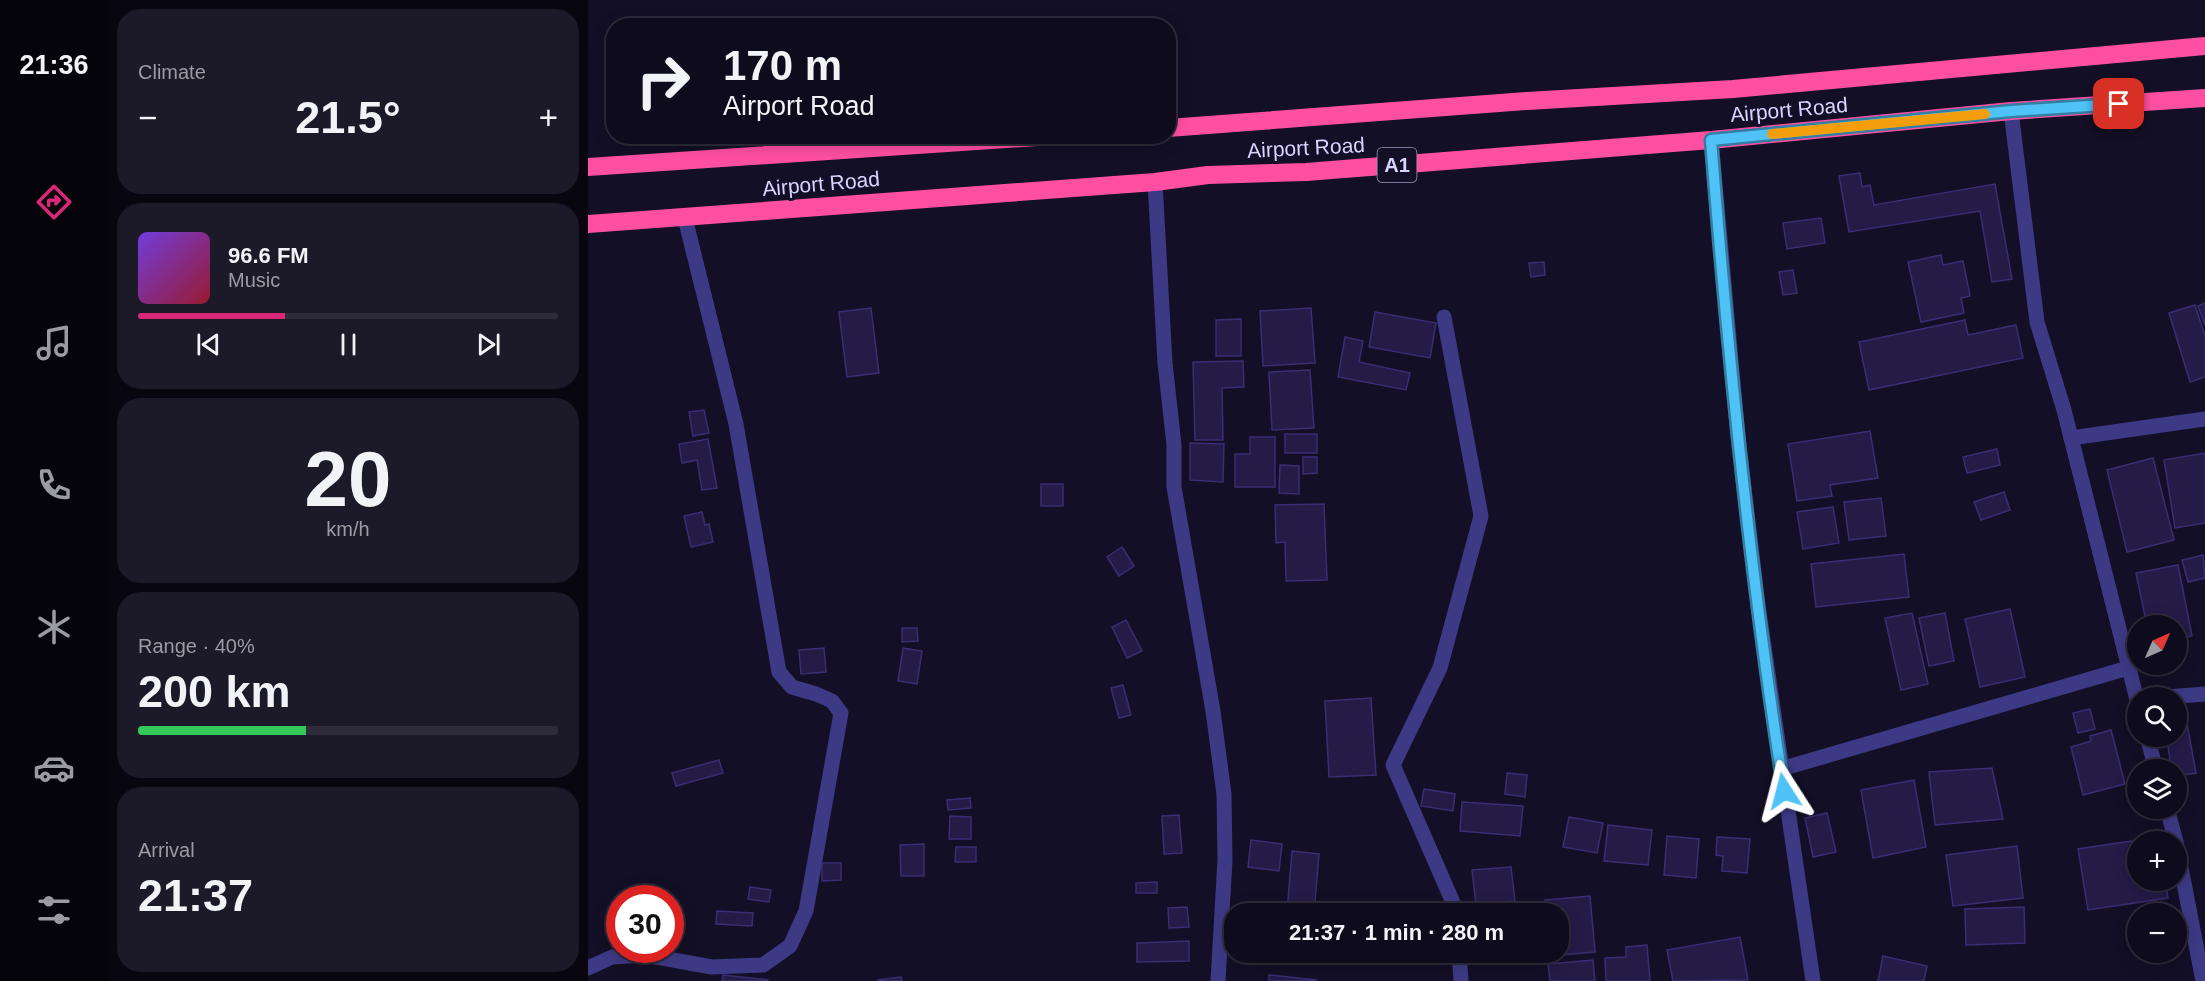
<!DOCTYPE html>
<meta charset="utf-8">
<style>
body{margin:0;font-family:Helvetica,sans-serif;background:#1c1929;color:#f1f3f6;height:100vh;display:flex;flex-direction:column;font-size:22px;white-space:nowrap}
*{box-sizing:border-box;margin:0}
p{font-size:20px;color:#9b9ba3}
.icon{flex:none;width:33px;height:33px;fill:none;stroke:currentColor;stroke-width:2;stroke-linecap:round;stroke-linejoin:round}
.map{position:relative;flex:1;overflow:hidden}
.details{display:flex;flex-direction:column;gap:9px;padding:9px;background:#08060f;width:480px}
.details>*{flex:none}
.guide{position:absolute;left:18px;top:18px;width:570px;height:126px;border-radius:24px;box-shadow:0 3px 15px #0003,0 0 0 2px #2e2b3b;background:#0e0b1c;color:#f1f3f6;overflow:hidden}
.needle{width:39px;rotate:45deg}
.fabs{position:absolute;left:1539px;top:615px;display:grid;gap:12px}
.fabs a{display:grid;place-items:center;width:60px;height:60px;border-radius:50%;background:#0e0b1c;box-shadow:0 3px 15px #0003,0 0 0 2px #2e2b3b;font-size:30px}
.speed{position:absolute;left:18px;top:885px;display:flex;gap:12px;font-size:30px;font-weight:700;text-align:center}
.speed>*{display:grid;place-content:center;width:78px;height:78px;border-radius:50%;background:#0e0b1c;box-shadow:0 3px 15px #0003,0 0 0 2px #2e2b3b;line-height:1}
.speed .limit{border:9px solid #d22;background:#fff;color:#111}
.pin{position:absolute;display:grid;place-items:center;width:51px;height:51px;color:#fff;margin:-26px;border-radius:12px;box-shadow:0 3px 9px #0006}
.me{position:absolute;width:66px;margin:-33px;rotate:351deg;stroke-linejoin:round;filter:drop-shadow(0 0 4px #0008)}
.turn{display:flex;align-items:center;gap:21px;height:126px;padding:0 18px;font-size:27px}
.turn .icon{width:78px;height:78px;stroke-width:2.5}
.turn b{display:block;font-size:42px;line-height:51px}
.big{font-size:45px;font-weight:600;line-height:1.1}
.details .widget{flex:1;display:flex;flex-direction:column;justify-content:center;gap:9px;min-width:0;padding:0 21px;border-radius:24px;background:#1c1929}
.details .dial{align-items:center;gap:0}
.dial b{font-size:78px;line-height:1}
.song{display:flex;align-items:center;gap:18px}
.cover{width:72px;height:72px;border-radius:9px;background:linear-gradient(135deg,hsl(260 70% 55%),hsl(350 70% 35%))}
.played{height:6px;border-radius:3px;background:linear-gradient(90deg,#db2777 35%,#2e2b3b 35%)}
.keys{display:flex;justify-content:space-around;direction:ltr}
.heat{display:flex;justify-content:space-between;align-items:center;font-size:33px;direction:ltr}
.charge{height:9px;border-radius:4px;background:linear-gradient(90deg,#34c759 40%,#2e2b3b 0)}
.trip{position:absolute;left:636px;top:903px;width:345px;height:60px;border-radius:24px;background:#0e0b1c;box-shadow:0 3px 15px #0003,0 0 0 2px #2e2b3b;font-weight:600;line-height:60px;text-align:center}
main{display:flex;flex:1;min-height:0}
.tabs{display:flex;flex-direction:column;width:108px;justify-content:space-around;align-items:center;background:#06040b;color:#9b9ba3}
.tabs .icon{width:42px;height:42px}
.tabs .current{color:#db2777}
.tabs b{font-size:27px;color:#f1f3f6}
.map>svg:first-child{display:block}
.building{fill:#241b47;stroke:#3b2d73;stroke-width:1.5}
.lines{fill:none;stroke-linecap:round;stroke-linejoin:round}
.street{stroke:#3d3a85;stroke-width:15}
.highway{stroke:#ff4fa3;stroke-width:18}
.route-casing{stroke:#337fa1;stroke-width:15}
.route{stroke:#4fc3f7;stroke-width:10}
.slow{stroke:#f59e0b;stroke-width:10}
.labels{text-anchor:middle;stroke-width:6;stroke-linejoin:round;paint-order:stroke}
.shield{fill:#130f26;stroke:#9e99be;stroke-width:1.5}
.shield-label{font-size:20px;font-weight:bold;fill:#d9d4ff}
.street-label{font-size:21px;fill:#d9d4ff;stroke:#130f26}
</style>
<main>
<nav class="tabs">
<b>21:36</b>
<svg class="icon current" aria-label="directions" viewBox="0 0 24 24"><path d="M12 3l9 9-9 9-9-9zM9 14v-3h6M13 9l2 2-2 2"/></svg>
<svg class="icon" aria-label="music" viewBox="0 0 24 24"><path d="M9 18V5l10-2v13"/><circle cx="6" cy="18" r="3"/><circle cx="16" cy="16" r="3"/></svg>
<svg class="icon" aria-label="phone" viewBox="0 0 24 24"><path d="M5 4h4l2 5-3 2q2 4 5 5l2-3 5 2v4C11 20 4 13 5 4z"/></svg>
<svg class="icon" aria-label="climate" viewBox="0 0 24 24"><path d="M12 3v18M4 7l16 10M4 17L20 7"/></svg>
<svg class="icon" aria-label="car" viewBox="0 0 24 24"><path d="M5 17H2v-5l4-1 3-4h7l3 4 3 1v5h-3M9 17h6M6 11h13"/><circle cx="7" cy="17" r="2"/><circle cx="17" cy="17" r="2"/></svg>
<svg class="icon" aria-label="filters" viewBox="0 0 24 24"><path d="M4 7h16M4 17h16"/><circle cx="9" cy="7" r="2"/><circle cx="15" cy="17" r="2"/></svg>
</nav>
<section class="details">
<div class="widget"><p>Climate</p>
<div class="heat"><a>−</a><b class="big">21.5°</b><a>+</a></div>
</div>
<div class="widget">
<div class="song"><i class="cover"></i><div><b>96.6 FM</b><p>Music</p></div></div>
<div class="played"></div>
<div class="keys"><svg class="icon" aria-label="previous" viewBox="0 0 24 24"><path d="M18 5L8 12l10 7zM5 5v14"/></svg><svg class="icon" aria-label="pause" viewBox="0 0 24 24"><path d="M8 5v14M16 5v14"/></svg><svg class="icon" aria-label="next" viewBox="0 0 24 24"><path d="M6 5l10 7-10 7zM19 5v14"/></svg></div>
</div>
<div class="widget dial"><b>20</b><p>km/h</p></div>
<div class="widget"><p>Range · 40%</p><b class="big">200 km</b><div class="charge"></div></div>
<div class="widget"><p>Arrival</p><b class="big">21:37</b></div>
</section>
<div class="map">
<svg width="1617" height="981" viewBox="0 0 1617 981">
<rect width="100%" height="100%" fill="#130f26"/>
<g class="building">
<polygon points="1272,173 1274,187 1282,185 1286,205 1407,184 1424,279 1404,282 1392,211 1261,232 1251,176"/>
<polygon points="1233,218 1237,243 1199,249 1195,223"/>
<polygon points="1353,255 1355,265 1375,261 1382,296 1373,298 1376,313 1333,322 1320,262"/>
<polygon points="956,262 957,275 943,277 941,263"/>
<polygon points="1205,270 1209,293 1195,295 1191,272"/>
<polygon points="1617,303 1617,325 1610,306"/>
<polygon points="1607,305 1617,336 1617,377 1602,382 1581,313"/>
<polygon points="283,308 291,373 259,377 251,312"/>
<polygon points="723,308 727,363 675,366 672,311"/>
<polygon points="787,312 848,323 842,358 781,347"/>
<polygon points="653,319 653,356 628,356 628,320"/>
<polygon points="1377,320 1380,335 1428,325 1435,358 1281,390 1271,342"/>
<polygon points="757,337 775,341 771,362 822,373 818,390 750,377"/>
<polygon points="655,361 656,387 634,388 635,440 607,440 605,362"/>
<polygon points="722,370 726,428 684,430 681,372"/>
<polygon points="116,410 121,433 105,436 101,412"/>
<polygon points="1282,431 1290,478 1242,485 1244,496 1209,501 1200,444"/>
<rect x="697" y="434" width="32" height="19"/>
<polygon points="662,437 687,437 687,487 647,487 647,454 662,454"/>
<polygon points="120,439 129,488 114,490 109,460 94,463 91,444"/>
<polygon points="602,443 636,444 635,482 602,480"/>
<polygon points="1409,449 1412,465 1379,473 1375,457"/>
<polygon points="1617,453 1617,523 1587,528 1576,460"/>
<polygon points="715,457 729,457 729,473 715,474"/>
<polygon points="1565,458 1586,540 1539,552 1519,470"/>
<polygon points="692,465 711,466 711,494 691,493"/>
<rect x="453" y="484" width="22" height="22"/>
<polygon points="1416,492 1422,510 1393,520 1386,502"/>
<polygon points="1293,498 1298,536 1261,540 1256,502"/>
<polygon points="736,504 739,580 698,581 697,542 688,543 687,505"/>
<polygon points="1245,507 1251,543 1215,549 1209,512"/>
<polygon points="114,512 117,525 121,524 125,542 103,547 96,516"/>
<polygon points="534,547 546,566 531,576 519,557"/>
<polygon points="1316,554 1321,597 1228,607 1223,564"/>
<polygon points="1615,555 1617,578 1600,582 1594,560"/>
<polygon points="1590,565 1604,636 1588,639 1588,626 1559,626 1548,573"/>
<polygon points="1422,609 1437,677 1392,687 1377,619"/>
<polygon points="1324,613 1340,684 1313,690 1297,618"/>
<polygon points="1357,613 1366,661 1341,666 1331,618"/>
<polygon points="538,620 554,651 539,658 524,627"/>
<polygon points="314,628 329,628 330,641 314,642"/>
<polygon points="236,648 238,672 213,674 211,650"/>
<polygon points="315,648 334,651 329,684 310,681"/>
<polygon points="535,685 543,715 531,718 523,688"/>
<polygon points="783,698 788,775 741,777 737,701"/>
<polygon points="1502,709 1507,729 1490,733 1485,713"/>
<polygon points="1598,718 1608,773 1588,776 1588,770 1584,770 1578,736 1588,736 1588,719"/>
<polygon points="1523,730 1537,784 1495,795 1483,747 1503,741 1502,736"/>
<polygon points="131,760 135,773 88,786 84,773"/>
<polygon points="1404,768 1415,819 1347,825 1341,772"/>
<polygon points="919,773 939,775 937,797 917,794"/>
<polygon points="1326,780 1338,847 1285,858 1273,790"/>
<polygon points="836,789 867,794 865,811 833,806"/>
<polygon points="382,798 383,808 360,810 359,800"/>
<polygon points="874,802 935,806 932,836 872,831"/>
<polygon points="1239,813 1248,852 1225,857 1217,818"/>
<polygon points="591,815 594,853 576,854 574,816"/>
<polygon points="362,816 383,817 383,839 361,839"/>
<polygon points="981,817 1015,823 1009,853 975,847"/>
<polygon points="1020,825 1064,830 1060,865 1016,861"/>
<polygon points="1079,836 1111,839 1108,878 1076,875"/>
<polygon points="1129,837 1162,839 1159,873 1134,871 1135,856 1128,855"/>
<polygon points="1570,837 1571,842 1550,842 1550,880 1577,880 1580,898 1500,910 1490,849"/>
<polygon points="663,840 694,844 691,871 660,867"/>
<polygon points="336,844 336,876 313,876 312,845"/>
<polygon points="1429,846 1435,898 1365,906 1358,855"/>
<polygon points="368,847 388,847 388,862 367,862"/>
<polygon points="704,851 731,854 726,914 699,912"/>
<polygon points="234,863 253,863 253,880 234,881"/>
<polygon points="923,867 927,901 888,905 884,870"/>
<polygon points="569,882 569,893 548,893 548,883"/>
<polygon points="162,887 183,890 181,902 160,899"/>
<polygon points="1002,896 1007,952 962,956 962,952 970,952 970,914 958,914 957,900"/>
<polygon points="599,907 601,927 581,928 580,908"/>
<polygon points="1436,907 1437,943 1378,945 1377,909"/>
<polygon points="129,911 165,913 164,926 128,924"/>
<polygon points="1152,937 1160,980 1085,981 1079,950"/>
<polygon points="601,941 601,961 549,962 549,943"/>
<polygon points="1059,945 1062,981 1018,981 1017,958 1038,957 1038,947"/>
<polygon points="895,952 952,952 952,959 896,963"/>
<polygon points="1295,956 1339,966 1336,981 1290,981"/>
<polygon points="1005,960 1007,981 962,981 960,964"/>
<polygon points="135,975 180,980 180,981 134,981"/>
<polygon points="681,975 728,980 728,981 681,981"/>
<polygon points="313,977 314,981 290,981 290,980"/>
</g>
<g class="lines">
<g class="street">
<polyline points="1423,111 1449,322 1476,410 1550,704"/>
<polyline points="1123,140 1150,437 1170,605 1225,981"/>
<polyline points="567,182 577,363 586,445 586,487 625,711 636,794 637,860 630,981"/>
<polyline points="856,317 893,516 852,668 805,765 870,914"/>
<polyline points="1483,438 1617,419"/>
<polyline points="1566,698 1617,694"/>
<polyline points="1559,736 1568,770"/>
<polyline points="1193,769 1540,668"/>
<polyline points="1579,808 1588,842"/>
<polyline points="1588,842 1615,981"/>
<polyline points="871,952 873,981"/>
<polyline points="0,968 24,957 57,955 124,967 175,965 202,946 218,911 253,713 244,701 228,694 204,687 191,672 148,424 97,218"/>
</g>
<g class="highway">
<polyline points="580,128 939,101 1145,89 1617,46"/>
<polyline points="0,167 464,136"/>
<polyline points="0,224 567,182 620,175 718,172 1123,140 1423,111 1617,98"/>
</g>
</g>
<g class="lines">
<g class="route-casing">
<path id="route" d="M1196 791C1162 575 1140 357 1123 140L1423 111 1531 104"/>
</g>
<use href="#route" class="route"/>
<polyline class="slow" points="1184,134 1397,114"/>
</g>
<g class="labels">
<rect class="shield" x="789.5" y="148" width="39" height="34" rx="4.5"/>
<g class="shield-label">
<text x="809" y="172">A1</text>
</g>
<g class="street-label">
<text transform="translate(1201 110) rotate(-5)" y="7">Airport Road</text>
<text transform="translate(718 148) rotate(-3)" y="7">Airport Road</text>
<text transform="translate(233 184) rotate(-5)" y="7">Airport Road</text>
</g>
</g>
</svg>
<div class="fabs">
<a><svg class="needle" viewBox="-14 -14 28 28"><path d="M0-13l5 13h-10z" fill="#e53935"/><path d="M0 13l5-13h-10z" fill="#9b9ba3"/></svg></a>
<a><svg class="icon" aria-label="search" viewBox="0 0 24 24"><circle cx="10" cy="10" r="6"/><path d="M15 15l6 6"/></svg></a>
<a><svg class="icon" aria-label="layers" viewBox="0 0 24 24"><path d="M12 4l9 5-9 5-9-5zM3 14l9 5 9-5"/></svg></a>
<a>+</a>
<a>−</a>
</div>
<div class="speed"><div class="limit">30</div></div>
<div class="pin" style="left:1531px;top:104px;background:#d93025"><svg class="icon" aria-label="arrive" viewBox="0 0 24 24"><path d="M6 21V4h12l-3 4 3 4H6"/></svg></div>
<svg class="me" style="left:1196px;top:791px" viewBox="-20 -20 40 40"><path d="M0-17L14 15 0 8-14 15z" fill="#4fc3f7" stroke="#fff" stroke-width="4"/></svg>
<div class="trip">21:37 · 1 min · 280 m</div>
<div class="guide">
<div class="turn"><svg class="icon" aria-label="right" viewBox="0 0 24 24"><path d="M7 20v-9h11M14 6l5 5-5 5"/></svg><div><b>170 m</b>Airport Road</div></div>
</div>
</div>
</main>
